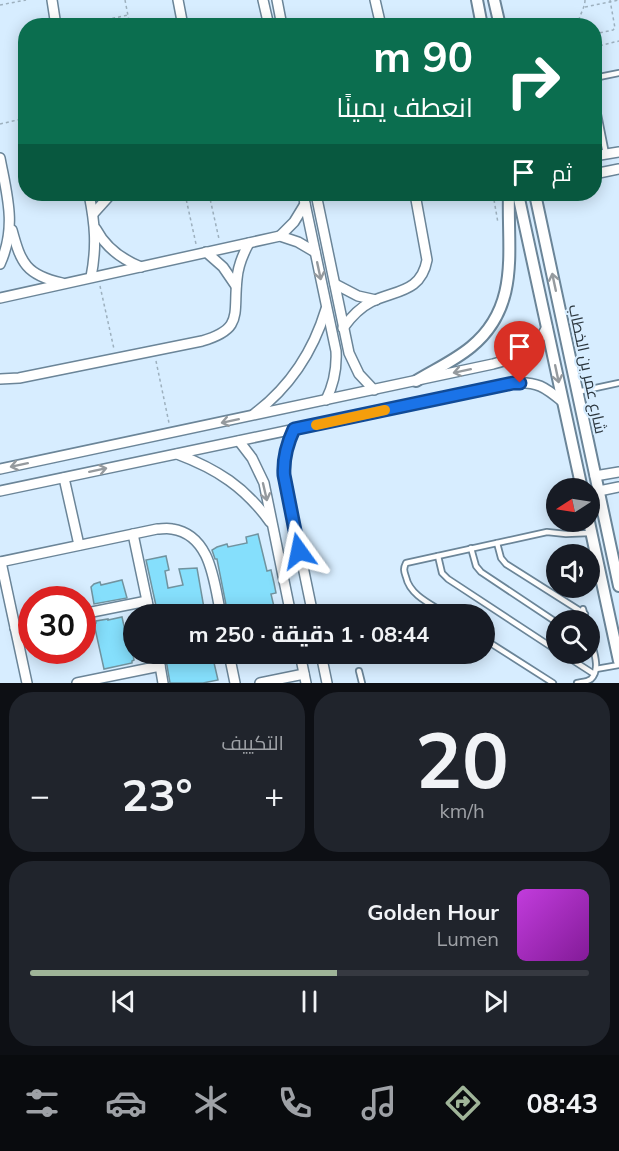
<!DOCTYPE html>
<html lang="ar">
<meta charset="utf-8">
<style>
body{margin:0;font-family:Mulish,Cairo,sans-serif;background:#20242c;color:#f1f3f6;direction:rtl;height:100vh;display:flex;flex-direction:column;font-size:22px;white-space:nowrap}
*{box-sizing:border-box;margin:0}
p{font-size:20px;color:#9ea1a6}
.icon{flex:none;width:33px;height:33px;fill:none;stroke:currentColor;stroke-width:2;stroke-linecap:round;stroke-linejoin:round}
.map{position:relative;height:683px;overflow:hidden;direction:ltr}
.sheet{display:flex;flex-direction:column;gap:9px;padding:9px;background:#0d0f14;flex:1}
.sheet>*{flex:none}
.guide{position:absolute;left:18px;top:18px;width:584px;height:183px;border-radius:24px;box-shadow:0 3px 15px #0003;direction:rtl;background:#0b6e4f;color:#fff;overflow:hidden}
.needle{width:39px;rotate:258deg}
.buttons{position:absolute;left:546px;top:478px;display:grid;gap:12px}
.buttons a{display:grid;place-items:center;width:54px;height:54px;border-radius:50%;background:#171b24;box-shadow:0 3px 15px #0003;font-size:30px}
.speed{position:absolute;left:18px;top:586px;display:flex;gap:12px;font-size:30px;font-weight:700;text-align:center}
.speed>*{display:grid;place-content:center;width:78px;height:78px;border-radius:50%;background:#171b24;box-shadow:0 3px 15px #0003;line-height:1}
.speed .limit{border:9px solid #d22;background:#fff;color:#111}
.pin{position:absolute;display:grid;place-items:center;width:51px;height:51px;color:#fff;margin:-62px -26px;border-radius:50% 50% 50% 0;rotate:-45deg;box-shadow:0 0 6px #0007}
.pin .icon{rotate:45deg}
.me{position:absolute;width:66px;margin:-33px;rotate:348deg;stroke-linejoin:round;filter:drop-shadow(0 0 4px #0008)}
.turn{display:flex;align-items:center;gap:21px;height:126px;padding:0 30px;font-size:27px}
.turn .icon{width:78px;height:78px;stroke-width:2.5}
.turn b{display:block;font-size:42px;line-height:51px}
.then{display:flex;align-items:center;height:57px;padding:0 30px;background:#0003;gap:12px;font-size:22px}
.big{font-size:45px;font-weight:700;line-height:1.1}
.sheet .card{flex:1;display:flex;flex-direction:column;justify-content:center;gap:9px;min-width:0;padding:0 21px;border-radius:24px;background:#20242c}
.sheet .dial{align-items:center;gap:0}
.dial b{font-size:78px;line-height:1}
.song{display:flex;align-items:center;gap:18px}
.cover{width:72px;height:72px;border-radius:9px;background:linear-gradient(135deg,hsl(290 70% 55%),hsl(290 70% 35%))}
.played{height:6px;border-radius:3px;background:linear-gradient(90deg,#9fb498 55%,#363941 55%)}
.keys{display:flex;justify-content:space-around;direction:ltr}
.heat{display:flex;justify-content:space-between;align-items:center;font-size:33px;direction:ltr}
.sheet .tiles{flex:1;display:grid;gap:9px;grid-template-columns:1fr 1fr}
.card:last-child{grid-column:span 2}
.trip{position:absolute;left:123px;top:604px;width:372px;height:60px;border-radius:30px;background:#171b24;box-shadow:0 3px 15px #0003;font-weight:700;line-height:60px;text-align:center;direction:rtl}
.dock{display:flex;height:96px;justify-content:space-around;align-items:center;background:#090b0e;color:#9ea1a6}
.dock .icon{width:42px;height:42px}
.dock .on{color:#9fb498}
.dock b{font-size:27px;color:#f1f3f6}
.map>svg:first-child{display:block}
.building{fill:#85dffc;stroke:#71939f;stroke-width:1.5}
.lines{fill:none;stroke-linecap:round;stroke-linejoin:round}
.service-casing{stroke:#6b8598;stroke-width:8}
.minor-casing{stroke:#6b8598;stroke-width:12}
.tertiary-casing{stroke:#6b8598;stroke-width:14}
.path{stroke:#9db0be;stroke-width:1.5;stroke-dasharray:3 3;stroke-linecap:butt}
.service{stroke:#fff;stroke-width:4.5}
.minor{stroke:#fff;stroke-width:9}
.tertiary{stroke:#fff;stroke-width:10}
.oneway{stroke:#959a9e}
.route-casing{stroke:#114b97;stroke-width:15}
.route{stroke:#1a73e8;stroke-width:10}
.slow{stroke:#f59e0b;stroke-width:10}
.labels{text-anchor:middle;stroke-width:4.5;stroke-linejoin:round;paint-order:stroke}
.street-label{font-size:16px;fill:#2b363e;stroke:#d7edff}
</style>
<div class="map">
<svg width="619" height="683" viewBox="0 0 619 683">
<rect width="100%" height="100%" fill="#d7edff"/>
<g class="building">
<polygon points="258,534 267,571 271,570 274,583 276,593 271,594 276,615 228,615 217,559 215,559 212,550 217,547 227,544 228,547 247,543 246,537"/>
<polygon points="166,556 169,570 165,571 168,588 183,585 179,569 197,568 204,608 201,609 202,615 184,615 183,612 170,615 158,615 146,560"/>
<polygon points="122,580 127,598 94,604 91,587 94,584 100,582 101,585"/>
<polygon points="122,617 128,644 130,650 132,650 134,660 132,661 132,663 104,669 94,624 96,623 96,621 108,619 108,620"/>
<polygon points="165,654 212,654 218,680 203,683 170,683"/>
<polygon points="236,654 261,654 261,657 238,663"/>
</g>
<g class="lines">
<g class="service-casing">
<g id="service">
<polyline points="594,80 599,77 619,73"/>
<polyline points="594,94 606,154"/>
<polyline points="577,392 619,383"/>
<polyline points="497,543 501,558 506,564 585,614"/>
<polyline points="471,548 476,566 481,572 556,622"/>
<polyline points="438,556 442,573 448,579 556,650"/>
<polyline points="583,609 586,621"/>
<path d="M448 615C433 605 410 596 406 577 404 571 403 569 406 563L547 532 566 534 590 533"/>
<polyline points="484,639 553,683"/>
<polyline points="563,654 594,674"/>
<polyline points="596,669 619,665"/>
<polyline points="359,671 362,683"/>
<path d="M577 683C581 682 587 682 591 679 602 669 592 647 590 636"/>
</g>
</g>
<g class="minor-casing">
<g id="minor">
<polyline points="52,0 56,26"/>
<polyline points="178,0 183,26"/>
<polyline points="263,0 269,26"/>
<polyline points="277,0 282,26"/>
<polyline points="375,0 381,26"/>
<polyline points="594,156 619,152"/>
<path d="M0 158C7 195 17 227 0 264"/>
<polyline points="594,174 619,169"/>
<path d="M89 194C95 224 97 246 91 277"/>
<path d="M303 194 336 351C337 369 334 384 326 400"/>
<polyline points="316,194 349,353 359,374 374,390"/>
<polyline points="93,214 111,194"/>
<path d="M96 229C106 248 121 259 141 267"/>
<path d="M12 230C21 263 26 275 62 283"/>
<polyline points="280,236 294,222 305,204"/>
<polyline points="206,252 223,267 236,286"/>
<polyline points="335,284 358,296 376,300"/>
<polyline points="0,298 280,236 298,242 315,252"/>
<path d="M343 328C351 317 359 308 371 302 395 290 421 293 427 260L415 194"/>
<path d="M0 379 19 378 202 341C244 329 233 314 237 279 238 265 243 254 249 243"/>
<path d="M254 414C290 387 313 352 326 309"/>
<path d="M294 429C287 444 283 458 284 475L313 615"/>
<polyline points="239,441 252,458 264,483 291,615"/>
<path d="M177 454C217 469 245 487 270 522"/>
<path d="M0 469 493 364C519 357 535 351 547 327"/>
<polyline points="595,476 619,472"/>
<polyline points="64,478 79,545"/>
<path d="M0 491 513 383C537 381 545 387 563 402"/>
<polyline points="599,491 619,487"/>
<polyline points="133,534 150,615"/>
<path d="M0 562 157 529C162 529 167 528 172 529 212 535 214 584 221 615"/>
<polyline points="1,562 27,683"/>
<polyline points="82,614 147,601"/>
<polyline points="15,628 32,625"/>
<polyline points="158,654 163,683"/>
<polyline points="229,654 235,683"/>
<polyline points="300,654 306,683"/>
<polyline points="321,654 327,683"/>
<polyline points="77,683 160,666"/>
<polyline points="260,683 304,674"/>
</g>
</g>
<g class="tertiary-casing">
<g id="tertiary">
<polyline points="477,0 482,26"/>
<polyline points="494,0 500,26"/>
<polyline points="518,194 582,489"/>
<polyline points="535,194 619,586"/>
<path d="M416 381C434 370 454 361 471 347 521 306 507 250 509 194"/>
<polyline points="589,522 619,661"/>
</g>
</g>
<g class="path">
<polyline points="125,0 130,26"/>
<polyline points="0,5 26,0"/>
<polyline points="585,7 619,0"/>
<polyline points="77,26 128,15"/>
<path d="M578 26C578 16 585 9 585 0"/>
<polyline points="594,34 613,30 615,28 610,0"/>
<polyline points="594,47 619,41"/>
<polyline points="0,124 26,118"/>
<polyline points="185,194 196,244"/>
<polyline points="209,194 219,239"/>
<polyline points="493,194 498,223"/>
<polyline points="100,286 114,349"/>
<polyline points="156,361 169,423"/>
</g>
<use href="#service" class="service"/>
<use href="#minor" class="minor"/>
<use href="#tertiary" class="tertiary"/>
</g>
<defs><path id="oneway-shaft" d="M-6 0H5M1.5-3L5.5 0L1.5 3" fill="none" stroke-width="1.6" stroke-linecap="round" stroke-linejoin="round" transform="scale(1.5)"/></defs>
<g class="oneway">
<use href="#oneway-shaft" transform="translate(319 271) rotate(78)"/>
<use href="#oneway-shaft" transform="translate(554 282) rotate(-102)"/>
<use href="#oneway-shaft" transform="translate(462 371) rotate(168)"/>
<use href="#oneway-shaft" transform="translate(557 374) rotate(78)"/>
<use href="#oneway-shaft" transform="translate(230 421) rotate(168)"/>
<use href="#oneway-shaft" transform="translate(19 465) rotate(168)"/>
<use href="#oneway-shaft" transform="translate(98 470) rotate(-12)"/>
<use href="#oneway-shaft" transform="translate(265 492) rotate(77)"/>
</g>
<g class="lines">
<g class="route-casing">
<path id="route" d="M299 551 284 475C283 458 287 444 294 429L513 383H520"/>
</g>
<use href="#route" class="route"/>
<polyline class="slow" points="316,425 385,410"/>
</g>
<g class="labels">
<g class="street-label">
<text transform="translate(588 369) rotate(78)" y="6">شارع عمر بن الخطاب</text>
</g>
</g>
</svg>
<div class="buttons">
<a><svg class="needle" viewBox="-14 -14 28 28"><path d="M0-13l5 13h-10z" fill="#e53935"/><path d="M0 13l5-13h-10z" fill="#9ea1a6"/></svg></a>
<a><svg class="icon" aria-label="sound" viewBox="0 0 24 24"><path d="M4 9h4l5-4v14l-5-4H4zM17 9q2 3 0 6"/></svg></a>
<a><svg class="icon" aria-label="search" viewBox="0 0 24 24"><circle cx="10" cy="10" r="6"/><path d="M15 15l6 6"/></svg></a>
</div>
<div class="speed"><div class="limit">30</div></div>
<div class="pin" style="left:520px;top:383px;background:#d93025"><svg class="icon" aria-label="arrive" viewBox="0 0 24 24"><path d="M6 21V4h12l-3 4 3 4H6"/></svg></div>
<svg class="me" style="left:299px;top:551px" viewBox="-20 -20 40 40"><path d="M0-17L14 15 0 8-14 15z" fill="#1a73e8" stroke="#fff" stroke-width="4"/></svg>
<div class="trip">08:44 · 1 دقيقة · 250 m</div>
<div class="guide">
<div class="turn"><svg class="icon" aria-label="right" viewBox="0 0 24 24"><path d="M7 20v-9h11M14 6l5 5-5 5"/></svg><div><b>90 m</b>انعطف يمينًا</div></div>
<div class="then">ثم<svg class="icon" aria-label="arrive" viewBox="0 0 24 24"><path d="M6 21V4h12l-3 4 3 4H6"/></svg></div>
</div>
</div>
<section class="sheet">
<div class="tiles">
<div class="card dial"><b>20</b><p>km/h</p></div>
<div class="card"><p>التكييف</p>
<div class="heat"><a>−</a><b class="big">23°</b><a>+</a></div>
</div>
<div class="card">
<div class="song"><i class="cover"></i><div><b>Golden Hour</b><p>Lumen</p></div></div>
<div class="played"></div>
<div class="keys"><svg class="icon" aria-label="previous" viewBox="0 0 24 24"><path d="M18 5L8 12l10 7zM5 5v14"/></svg><svg class="icon" aria-label="pause" viewBox="0 0 24 24"><path d="M8 5v14M16 5v14"/></svg><svg class="icon" aria-label="next" viewBox="0 0 24 24"><path d="M6 5l10 7-10 7zM19 5v14"/></svg></div>
</div>
</div>
</section>
<nav class="dock">
<b>08:43</b>
<svg class="icon on" aria-label="directions" viewBox="0 0 24 24"><path d="M12 3l9 9-9 9-9-9zM9 14v-3h6M13 9l2 2-2 2"/></svg>
<svg class="icon" aria-label="music" viewBox="0 0 24 24"><path d="M9 18V5l10-2v13"/><circle cx="6" cy="18" r="3"/><circle cx="16" cy="16" r="3"/></svg>
<svg class="icon" aria-label="phone" viewBox="0 0 24 24"><path d="M5 4h4l2 5-3 2q2 4 5 5l2-3 5 2v4C11 20 4 13 5 4z"/></svg>
<svg class="icon" aria-label="climate" viewBox="0 0 24 24"><path d="M12 3v18M4 7l16 10M4 17L20 7"/></svg>
<svg class="icon" aria-label="car" viewBox="0 0 24 24"><path d="M5 17H2v-5l4-1 3-4h7l3 4 3 1v5h-3M9 17h6M6 11h13"/><circle cx="7" cy="17" r="2"/><circle cx="17" cy="17" r="2"/></svg>
<svg class="icon" aria-label="filters" viewBox="0 0 24 24"><path d="M4 7h16M4 17h16"/><circle cx="9" cy="7" r="2"/><circle cx="15" cy="17" r="2"/></svg>
</nav>
